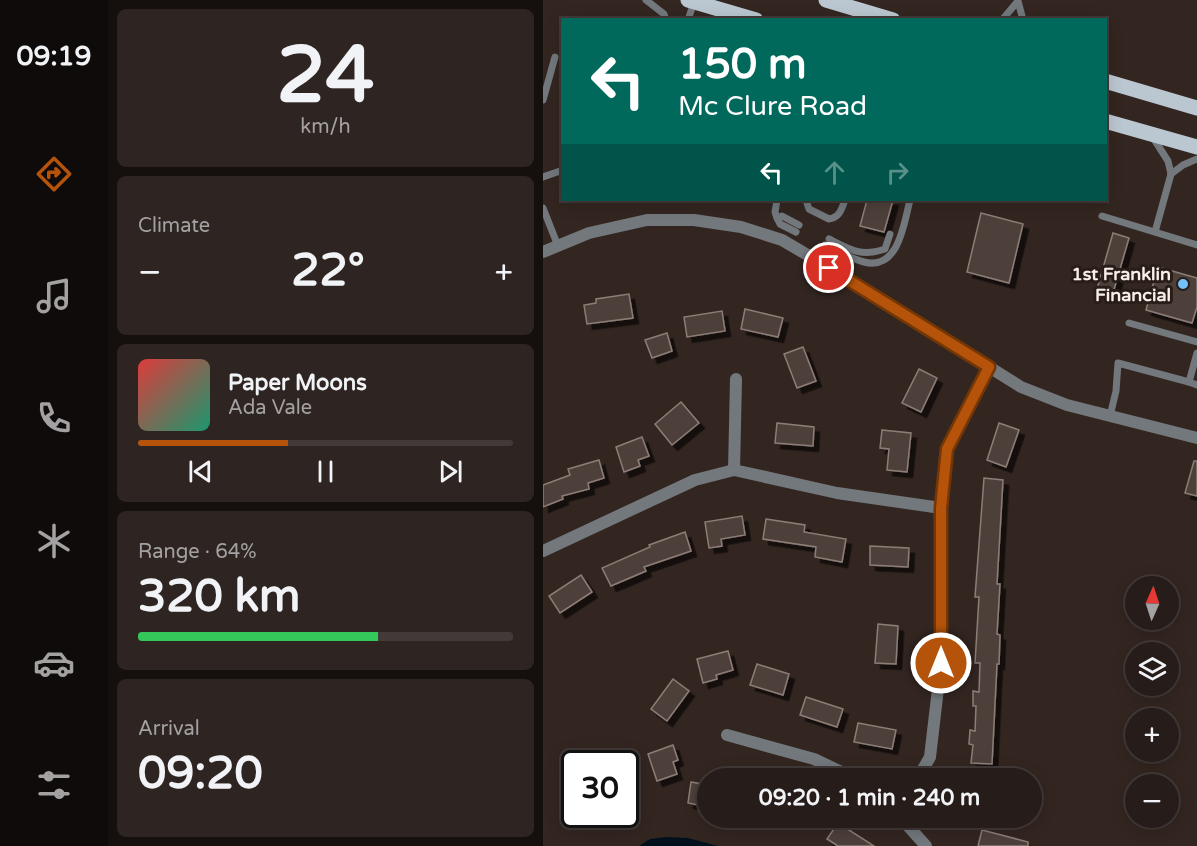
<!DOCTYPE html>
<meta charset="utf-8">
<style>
body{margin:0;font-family:"Varela Round",sans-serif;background:#2e2522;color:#f1f3f6;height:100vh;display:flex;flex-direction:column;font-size:22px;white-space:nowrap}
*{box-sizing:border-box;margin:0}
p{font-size:20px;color:#a4a1a2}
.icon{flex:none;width:33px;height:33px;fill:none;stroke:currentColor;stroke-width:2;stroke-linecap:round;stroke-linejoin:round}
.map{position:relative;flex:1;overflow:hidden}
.sheet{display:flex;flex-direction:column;gap:9px;padding:9px;background:#150f0e;width:435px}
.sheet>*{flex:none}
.hud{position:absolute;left:18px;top:18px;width:546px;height:183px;border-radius:0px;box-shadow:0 3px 15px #0003,0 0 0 2px #423a38;background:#00695c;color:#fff;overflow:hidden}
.needle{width:39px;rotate:3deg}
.fabs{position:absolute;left:582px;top:576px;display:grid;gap:12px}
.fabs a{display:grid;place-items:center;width:54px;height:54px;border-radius:50%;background:#261c19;box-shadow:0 3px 15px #0003,0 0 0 2px #423a38;font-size:30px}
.speed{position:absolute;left:18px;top:750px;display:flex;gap:12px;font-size:30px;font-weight:700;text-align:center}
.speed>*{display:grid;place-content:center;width:78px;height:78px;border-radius:50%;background:#261c19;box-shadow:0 3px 15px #0003,0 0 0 2px #423a38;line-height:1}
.speed .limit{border:3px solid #111;border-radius:9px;background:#fff;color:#111}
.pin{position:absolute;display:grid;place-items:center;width:51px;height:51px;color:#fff;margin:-26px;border:3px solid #fff;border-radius:50%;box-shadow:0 2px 6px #0007}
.me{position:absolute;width:66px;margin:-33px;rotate:0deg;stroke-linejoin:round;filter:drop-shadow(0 0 4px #0008)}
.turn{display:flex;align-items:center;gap:21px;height:126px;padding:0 18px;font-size:27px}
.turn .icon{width:78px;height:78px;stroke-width:2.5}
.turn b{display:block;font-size:42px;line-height:51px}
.lanes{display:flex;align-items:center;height:57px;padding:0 18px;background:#0003;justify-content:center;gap:30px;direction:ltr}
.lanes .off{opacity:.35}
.big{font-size:45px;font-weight:700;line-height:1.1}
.sheet .widget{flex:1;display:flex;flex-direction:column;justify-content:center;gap:9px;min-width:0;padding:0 21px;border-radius:9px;background:#2e2522}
.sheet .dial{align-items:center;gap:0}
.dial b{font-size:78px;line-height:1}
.song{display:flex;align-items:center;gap:18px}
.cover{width:72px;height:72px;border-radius:9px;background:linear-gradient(135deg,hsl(0 70% 55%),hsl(160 70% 35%))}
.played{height:6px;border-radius:3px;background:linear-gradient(90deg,#b45309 40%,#423a38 40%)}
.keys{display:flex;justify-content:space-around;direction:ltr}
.heat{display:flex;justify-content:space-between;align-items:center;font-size:33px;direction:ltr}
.charge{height:9px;border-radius:4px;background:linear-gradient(90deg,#34c759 64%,#423a38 0)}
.trip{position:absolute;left:154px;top:768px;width:345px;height:60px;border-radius:30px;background:#261c19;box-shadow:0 3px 15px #0003,0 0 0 2px #423a38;font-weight:700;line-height:60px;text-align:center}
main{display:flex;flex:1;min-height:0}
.tab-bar{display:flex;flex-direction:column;width:108px;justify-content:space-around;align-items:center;background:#0f0b0a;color:#a4a1a2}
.tab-bar .icon{width:42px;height:42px}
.tab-bar .active{color:#b45309}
.tab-bar b{font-size:27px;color:#f1f3f6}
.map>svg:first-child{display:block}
.water{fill:#00101d}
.building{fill:#4e413b;stroke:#8c7d77;stroke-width:1.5;filter:url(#shadow)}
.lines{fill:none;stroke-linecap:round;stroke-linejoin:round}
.lane{stroke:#72787c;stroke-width:7}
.street{stroke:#72787c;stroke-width:12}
.primary{stroke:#bbc7d0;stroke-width:15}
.route-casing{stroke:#753606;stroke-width:15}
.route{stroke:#b45309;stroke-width:10}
.poi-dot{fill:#75c0f6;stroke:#291d17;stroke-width:2}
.labels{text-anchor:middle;stroke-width:6;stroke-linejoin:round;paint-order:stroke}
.poi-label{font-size:18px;font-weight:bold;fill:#f8efeb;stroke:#291d17;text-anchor:end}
</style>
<main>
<nav class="tab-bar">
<b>09:19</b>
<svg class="icon active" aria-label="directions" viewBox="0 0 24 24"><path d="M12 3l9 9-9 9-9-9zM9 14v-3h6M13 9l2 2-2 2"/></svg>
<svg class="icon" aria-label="music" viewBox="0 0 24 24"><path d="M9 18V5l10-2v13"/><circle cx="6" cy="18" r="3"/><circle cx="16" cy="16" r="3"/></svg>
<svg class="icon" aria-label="phone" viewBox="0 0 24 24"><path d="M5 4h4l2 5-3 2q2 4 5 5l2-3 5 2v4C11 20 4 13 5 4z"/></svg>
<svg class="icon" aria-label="climate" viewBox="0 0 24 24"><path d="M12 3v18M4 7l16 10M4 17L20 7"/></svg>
<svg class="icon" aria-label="car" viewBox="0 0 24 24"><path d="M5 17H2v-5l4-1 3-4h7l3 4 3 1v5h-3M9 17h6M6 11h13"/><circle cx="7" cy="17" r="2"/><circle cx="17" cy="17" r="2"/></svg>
<svg class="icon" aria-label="filters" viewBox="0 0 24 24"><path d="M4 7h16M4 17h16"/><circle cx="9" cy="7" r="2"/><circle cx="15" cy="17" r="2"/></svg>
</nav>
<section class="sheet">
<div class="widget dial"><b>24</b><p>km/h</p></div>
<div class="widget"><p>Climate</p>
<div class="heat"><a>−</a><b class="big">22°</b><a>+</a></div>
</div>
<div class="widget">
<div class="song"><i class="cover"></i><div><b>Paper Moons</b><p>Ada Vale</p></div></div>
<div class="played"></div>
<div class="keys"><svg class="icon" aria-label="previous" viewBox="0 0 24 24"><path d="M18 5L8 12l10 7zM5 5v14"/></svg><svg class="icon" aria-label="pause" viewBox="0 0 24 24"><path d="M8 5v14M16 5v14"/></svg><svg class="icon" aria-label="next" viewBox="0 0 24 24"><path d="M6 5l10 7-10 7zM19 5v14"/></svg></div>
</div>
<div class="widget"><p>Range · 64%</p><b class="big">320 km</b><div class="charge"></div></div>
<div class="widget"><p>Arrival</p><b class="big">09:20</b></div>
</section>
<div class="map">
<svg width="654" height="846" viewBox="0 0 654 846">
<defs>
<filter id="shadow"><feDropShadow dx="5.5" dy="5.5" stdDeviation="0" flood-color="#0009"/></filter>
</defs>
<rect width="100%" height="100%" fill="#332621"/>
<polygon class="water" points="123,837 145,838 175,846 96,846 107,839"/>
<g class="building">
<polygon points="324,200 350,200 341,232 317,226"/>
<polygon points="438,213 480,224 466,283 424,272"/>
<polygon points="570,233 586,238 570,293 554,289"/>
<polygon points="615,267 654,278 654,307 649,323 603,310"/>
<polygon points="86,294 90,318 44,324 41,305 53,303 53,299"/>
<polygon points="202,309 240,318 235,337 198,329"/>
<polygon points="179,311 182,331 144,337 141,317"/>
<polygon points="124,333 129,351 109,358 102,340"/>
<polygon points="260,347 273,381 254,388 241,354"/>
<polygon points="376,369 394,378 378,412 359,403"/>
<polygon points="138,402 156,423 129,445 112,424"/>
<polygon points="234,423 271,427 270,446 232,443"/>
<polygon points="456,423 476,430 463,467 444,460"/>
<polygon points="339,430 368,433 364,472 344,470 346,449 337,448"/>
<polygon points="99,437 106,456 95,460 97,466 81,472 73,447"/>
<polygon points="56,460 61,478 45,483 46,489 19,496 20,499 0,507 0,485 27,475 25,469"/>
<polygon points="651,461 654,461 654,496 642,493"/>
<polygon points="441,478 460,480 454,584 457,584 454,634 457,635 456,664 454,664 449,764 428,763 430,745 426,744 427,730 432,731 433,706 430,706 430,691 436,692 437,663 432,663 436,597 432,597"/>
<polygon points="199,516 202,535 178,539 179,546 166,548 162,522"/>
<polygon points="223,519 262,525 261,532 303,539 299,562 272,557 273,547 220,539"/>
<polygon points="142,532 148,551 101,567 103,571 68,586 59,568 107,547 106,545"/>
<polygon points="327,546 366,548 365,567 327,565"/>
<polygon points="38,575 49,592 17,613 6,596"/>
<polygon points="335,624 355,626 353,664 332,663"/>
<polygon points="185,651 190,670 173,675 174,679 160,683 154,659"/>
<polygon points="214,664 246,674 240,695 207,685"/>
<polygon points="130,679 146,691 124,721 108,709"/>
<polygon points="263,697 300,709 294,727 257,715"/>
<polygon points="315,723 353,730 349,749 311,742"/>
<polygon points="130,745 135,760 130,762 134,774 114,781 105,754"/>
<polygon points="148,782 165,785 165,807 145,803"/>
<polygon points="295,823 331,846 295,846 284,839"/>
<polygon points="439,830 485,842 485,846 435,846"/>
</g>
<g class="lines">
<g class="lane">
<polyline points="103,0 121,14 123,20"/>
<polyline points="145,20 151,2"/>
<polyline points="459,20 475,1 480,20"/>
<polyline points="0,100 12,57"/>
<polyline points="609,136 625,161 628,174 640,165 654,159"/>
<polyline points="0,177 20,170"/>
<polyline points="234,200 232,212 234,218 239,216 256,225"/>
<path d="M263 200 266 209 286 219C297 217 298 210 302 200"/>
<polyline points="0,208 15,246"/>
<polyline points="559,216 654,245"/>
<polyline points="234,218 237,224 253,232"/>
<polyline points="612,232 628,174"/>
<path d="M286 239C308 250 318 257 342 249L347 234"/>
<path d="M282 245C295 251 308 259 321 262 356 271 361 223 367 200"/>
<polyline points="586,323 654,342"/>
<polyline points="654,353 646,382 654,385"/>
<polyline points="567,416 573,391 575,363 646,382"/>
</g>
<g class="street">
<polyline points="0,252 46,233 104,220 151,220 198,227 239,240 302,277 478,387 524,405 654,438"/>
<polyline points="191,470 193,379"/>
<polyline points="0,551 152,480 191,470 294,493 398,508"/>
<polyline points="184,735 271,759 311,778"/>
<polyline points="375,778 387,757 398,663 398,508 404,449 446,367"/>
<polyline points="358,818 383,846"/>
</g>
<g class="primary">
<polyline points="145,0 213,20"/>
<polyline points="283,0 350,20"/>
<polyline points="562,81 654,108"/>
<polyline points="562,121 654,147"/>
</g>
</g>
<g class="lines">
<g class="route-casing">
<polyline id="route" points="286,268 446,367 404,449 398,508 398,663"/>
</g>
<use href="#route" class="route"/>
</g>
<circle class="poi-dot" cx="640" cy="284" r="6"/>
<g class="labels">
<g class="poi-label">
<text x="628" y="280">1st Franklin<tspan x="628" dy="21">Financial</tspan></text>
</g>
</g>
</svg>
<div class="fabs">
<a><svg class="needle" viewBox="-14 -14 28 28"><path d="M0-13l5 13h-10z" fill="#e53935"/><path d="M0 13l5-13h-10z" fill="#a4a1a2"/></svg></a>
<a><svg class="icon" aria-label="layers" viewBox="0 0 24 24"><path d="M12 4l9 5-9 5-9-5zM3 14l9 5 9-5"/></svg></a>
<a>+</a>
<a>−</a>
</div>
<div class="speed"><div class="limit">30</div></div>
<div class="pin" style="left:286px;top:268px;background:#d93025"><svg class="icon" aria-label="arrive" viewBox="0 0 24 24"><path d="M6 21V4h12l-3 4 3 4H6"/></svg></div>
<svg class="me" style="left:398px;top:663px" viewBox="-20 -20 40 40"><circle r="17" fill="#b45309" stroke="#fff" stroke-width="3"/><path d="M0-11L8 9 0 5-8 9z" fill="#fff"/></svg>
<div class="trip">09:20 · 1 min · 240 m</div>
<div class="hud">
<div class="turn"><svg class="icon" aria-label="left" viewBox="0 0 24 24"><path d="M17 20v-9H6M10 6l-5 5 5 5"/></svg><div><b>150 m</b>Mc Clure Road</div></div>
<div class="lanes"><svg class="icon" aria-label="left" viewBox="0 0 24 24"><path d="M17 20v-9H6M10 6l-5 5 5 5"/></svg><svg class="icon off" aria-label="ahead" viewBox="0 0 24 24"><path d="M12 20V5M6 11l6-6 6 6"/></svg><svg class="icon off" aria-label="right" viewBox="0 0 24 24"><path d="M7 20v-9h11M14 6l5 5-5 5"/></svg></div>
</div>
</div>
</main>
